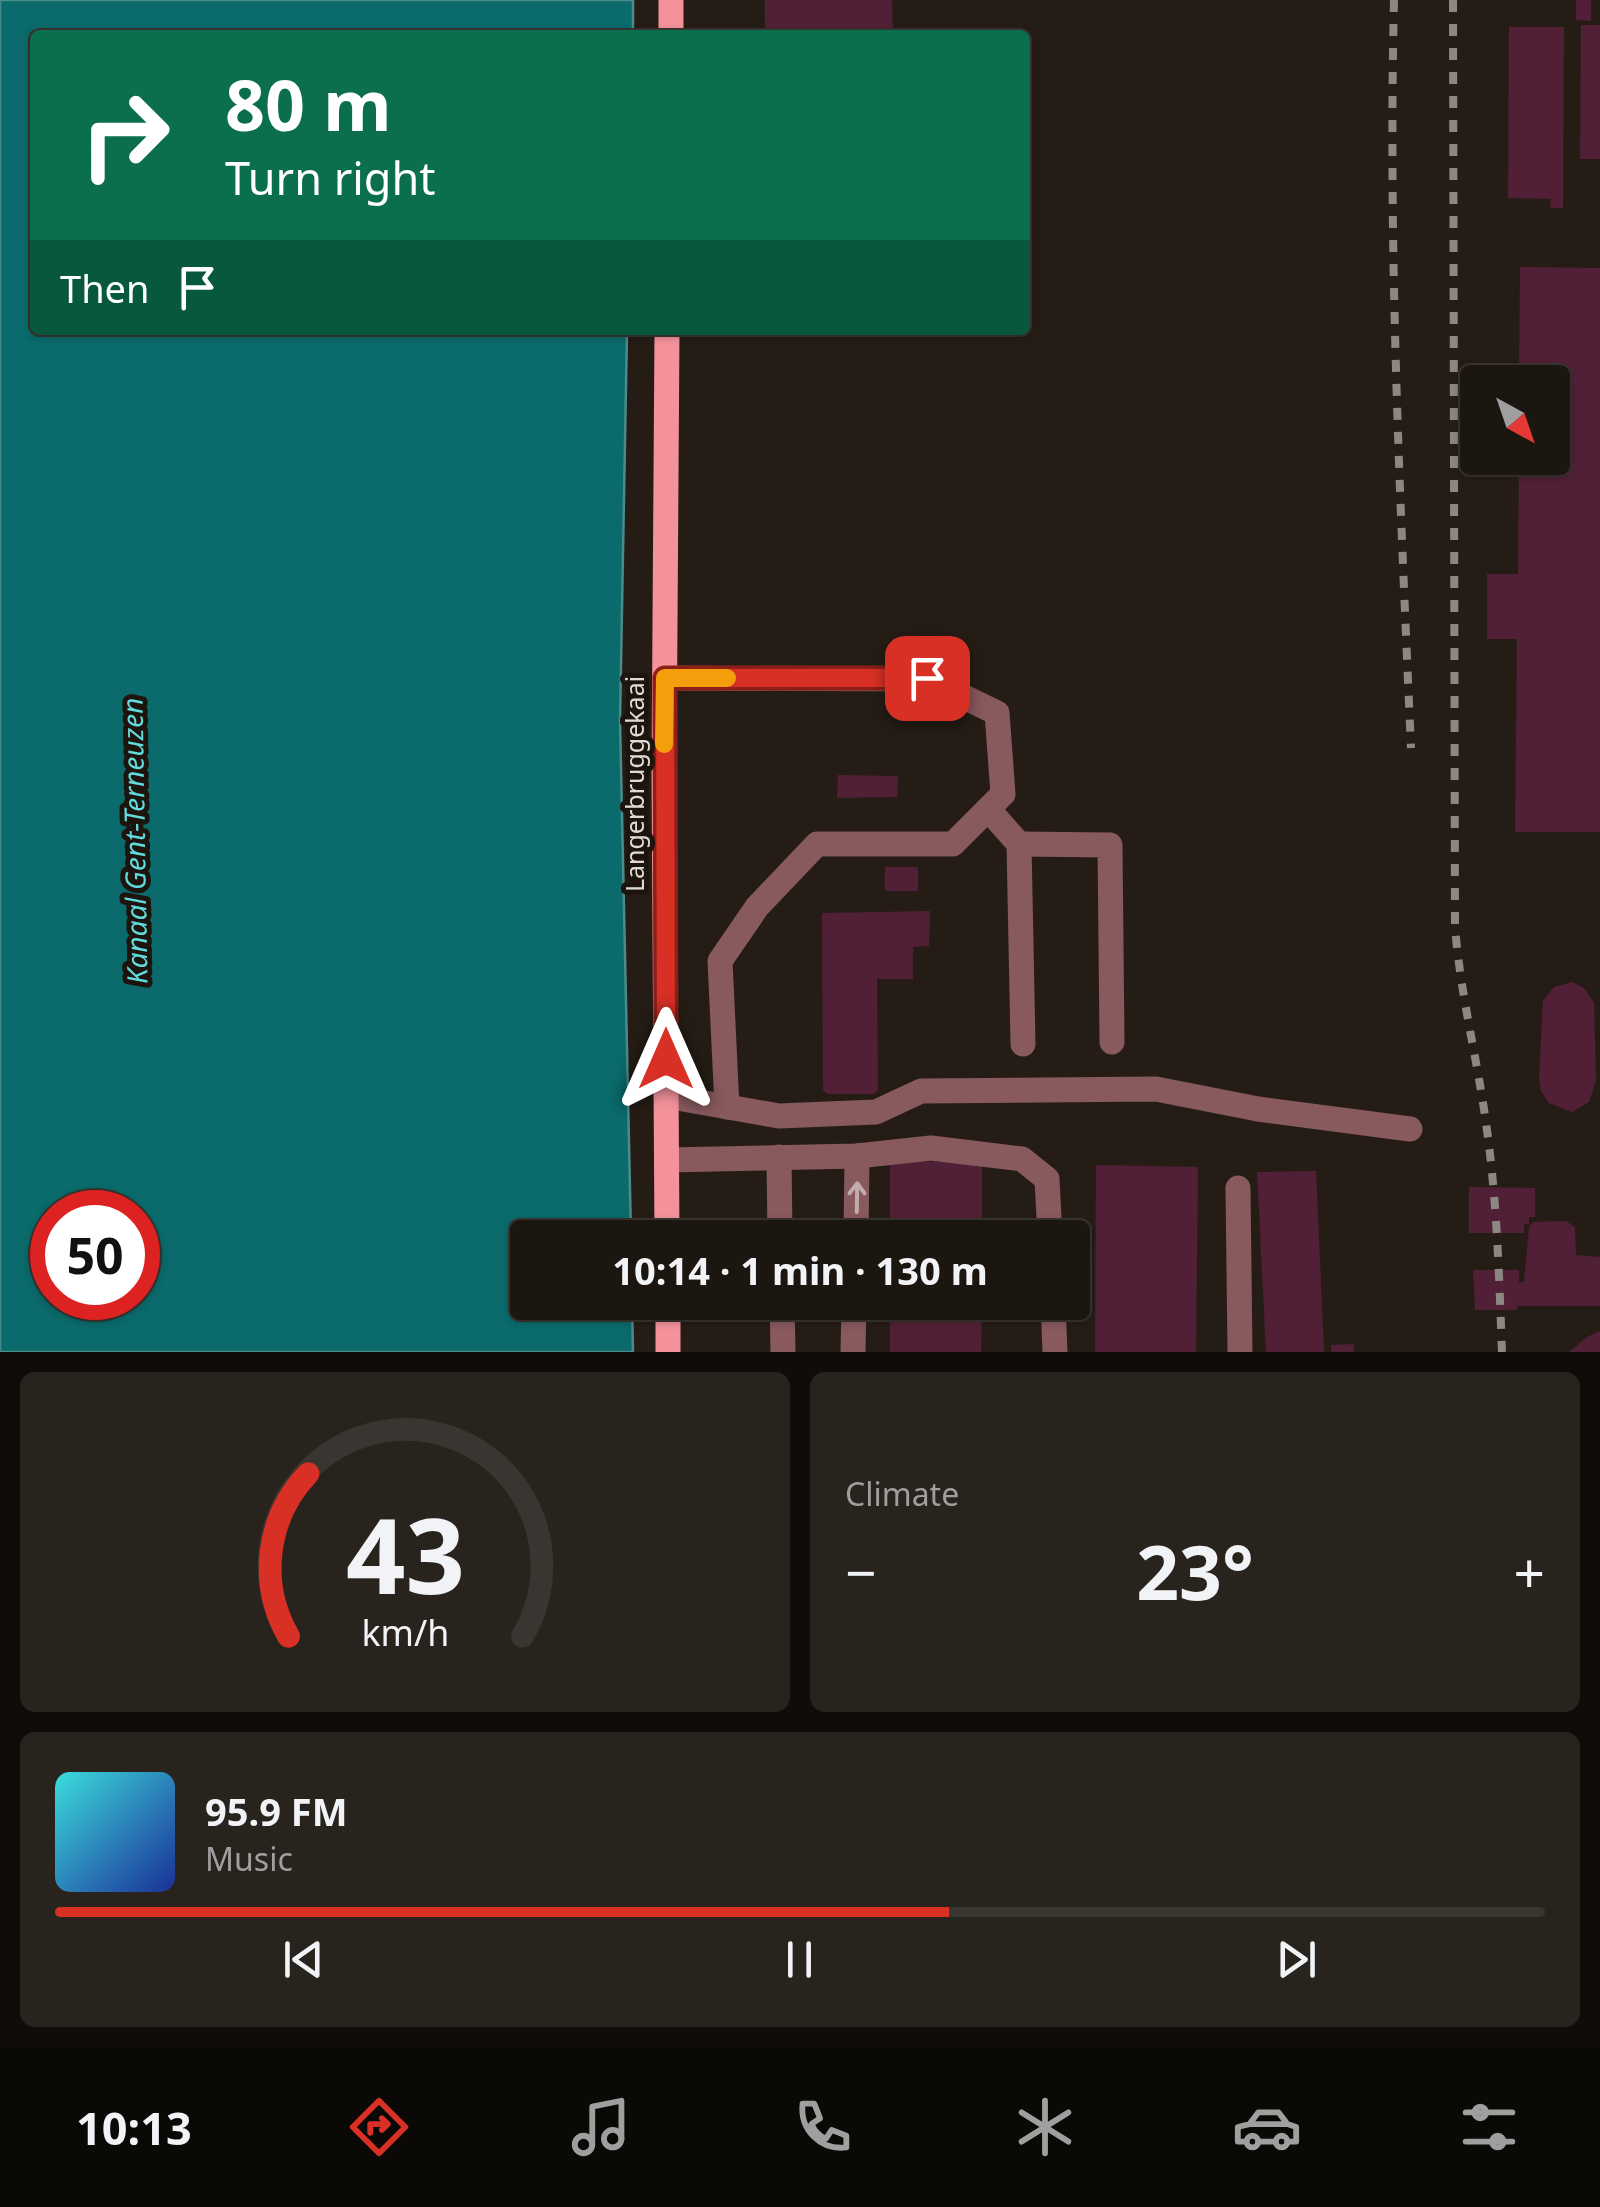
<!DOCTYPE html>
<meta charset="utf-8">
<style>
body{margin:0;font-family:"Noto Sans",sans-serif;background:#29231e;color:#f1f3f6;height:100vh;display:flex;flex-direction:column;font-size:38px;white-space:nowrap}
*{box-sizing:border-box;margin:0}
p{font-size:32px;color:#a09f9f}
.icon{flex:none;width:55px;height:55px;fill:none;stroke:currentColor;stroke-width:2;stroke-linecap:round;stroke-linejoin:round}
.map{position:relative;height:1352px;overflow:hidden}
.details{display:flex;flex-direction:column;gap:20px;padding:20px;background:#0f0c09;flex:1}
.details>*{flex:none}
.hud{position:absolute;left:30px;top:30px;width:1000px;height:305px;border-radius:10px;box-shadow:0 2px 8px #0004,0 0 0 2px #3a3530;background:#0b6e4f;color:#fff;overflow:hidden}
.needle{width:65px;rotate:140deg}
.buttons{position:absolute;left:1460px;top:365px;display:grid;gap:20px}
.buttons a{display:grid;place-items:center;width:110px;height:110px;border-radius:10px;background:#1c1610;box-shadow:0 2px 8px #0004,0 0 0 2px #3a3530;font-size:50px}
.speed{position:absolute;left:30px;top:1190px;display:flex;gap:20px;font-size:50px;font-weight:700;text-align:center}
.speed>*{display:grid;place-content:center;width:130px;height:130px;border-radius:50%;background:#1c1610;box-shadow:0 2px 8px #0004,0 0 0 2px #3a3530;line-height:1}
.speed .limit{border:15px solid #d22;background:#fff;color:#111}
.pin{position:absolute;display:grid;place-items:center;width:85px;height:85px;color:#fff;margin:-42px;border-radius:20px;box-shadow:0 5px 15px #0006}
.me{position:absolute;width:110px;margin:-55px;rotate:0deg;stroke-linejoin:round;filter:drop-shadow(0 0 8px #0008)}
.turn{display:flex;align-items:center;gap:35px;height:210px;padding:0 30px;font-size:45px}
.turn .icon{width:130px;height:130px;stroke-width:2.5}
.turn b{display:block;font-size:70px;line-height:85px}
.then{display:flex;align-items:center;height:95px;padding:0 30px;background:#0003;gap:20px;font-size:38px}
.big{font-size:75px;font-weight:700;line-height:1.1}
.details .card{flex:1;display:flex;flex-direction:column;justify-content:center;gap:15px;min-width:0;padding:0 35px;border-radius:15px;background:#29231e}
.details .dial{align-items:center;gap:0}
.dial svg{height:260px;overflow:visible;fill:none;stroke:#3a3530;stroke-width:7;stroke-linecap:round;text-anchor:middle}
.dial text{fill:#f1f3f6;stroke:none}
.song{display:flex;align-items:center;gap:30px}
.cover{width:120px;height:120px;border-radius:15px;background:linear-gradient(135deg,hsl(180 70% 55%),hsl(230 70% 35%))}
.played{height:10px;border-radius:5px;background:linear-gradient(90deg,#d93025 60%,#3a3530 60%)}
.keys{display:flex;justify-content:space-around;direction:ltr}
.heat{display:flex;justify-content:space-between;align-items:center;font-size:55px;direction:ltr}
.details .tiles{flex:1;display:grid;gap:20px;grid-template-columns:1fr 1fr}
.card:last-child{grid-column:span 2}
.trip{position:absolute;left:510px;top:1220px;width:580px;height:100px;border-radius:10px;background:#1c1610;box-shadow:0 2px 8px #0004,0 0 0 2px #3a3530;font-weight:700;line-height:100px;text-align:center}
.menu{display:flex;height:160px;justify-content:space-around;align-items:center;background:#0b0906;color:#a09f9f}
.menu .icon{width:70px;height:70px}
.menu .on{color:#d93025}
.menu b{font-size:45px;color:#f1f3f6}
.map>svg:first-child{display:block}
.water{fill:#0b6a6b;stroke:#4b8c8b;stroke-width:2.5;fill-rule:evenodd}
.building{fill:#512036}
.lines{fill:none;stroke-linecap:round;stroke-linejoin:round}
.minor{stroke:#88595d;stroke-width:25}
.major{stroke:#f4929c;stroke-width:25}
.rail{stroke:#8e8781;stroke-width:8;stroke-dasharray:12 12;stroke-linecap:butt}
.oneway{stroke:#c1adab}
.route-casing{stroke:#8d1f18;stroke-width:25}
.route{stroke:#d93025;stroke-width:18}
.slow{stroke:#f59e0b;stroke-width:18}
.labels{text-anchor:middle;stroke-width:10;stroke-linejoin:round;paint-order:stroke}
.street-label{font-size:25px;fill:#e0dad5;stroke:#1c140d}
.water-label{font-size:28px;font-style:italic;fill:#61dbdd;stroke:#1c140d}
</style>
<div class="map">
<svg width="1600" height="1352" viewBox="0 0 1600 1352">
<rect width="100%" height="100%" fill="#251d15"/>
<path class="water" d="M0 0H633V35H35V330H627L620 721 631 1237 528 1238V1302L632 1303 633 1352H0ZM52 1212H138V1298H52Z"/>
<g class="building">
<polygon points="765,0 892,0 893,35 765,35"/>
<polygon points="1576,0 1591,0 1591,21 1576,20"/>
<polygon points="1581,25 1600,25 1600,159 1580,159"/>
<polygon points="1509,27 1564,27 1563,208 1550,208 1551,199 1508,198"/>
<polygon points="1520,267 1600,268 1600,832 1515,832 1517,639 1487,639 1487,574 1518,574 1519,458 1552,458 1552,382 1519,382"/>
<polygon points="838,775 898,776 897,797 837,798"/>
<rect x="885" y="867" width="33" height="24"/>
<polygon points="930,911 929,946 913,947 913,979 877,979 878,1090 874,1094 827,1094 823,1090 822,913"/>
<polygon points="1572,982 1584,988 1594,1003 1596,1081 1589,1102 1572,1112 1549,1103 1541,1091 1539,1076 1543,1001 1554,987"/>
<polygon points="890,1161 982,1162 982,1238 890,1238"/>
<polygon points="1096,1165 1198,1167 1196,1352 1095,1352"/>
<polygon points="1316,1171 1324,1352 1266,1352 1257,1172"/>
<polygon points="1469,1187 1535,1188 1535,1217 1529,1217 1529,1224 1524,1224 1524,1233 1469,1233"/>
<polygon points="1566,1221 1575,1227 1576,1255 1600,1257 1600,1306 1517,1306 1517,1310 1475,1310 1473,1270 1519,1270 1519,1282 1524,1282 1529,1227 1533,1222"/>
<polygon points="890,1302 982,1302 981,1352 890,1352"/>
<polygon points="1600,1331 1600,1352 1569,1352 1587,1337"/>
<polygon points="1354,1344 1354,1352 1331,1352 1331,1345"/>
</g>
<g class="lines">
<g class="minor">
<polyline points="665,678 927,679 997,713 1003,794 953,844 817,844 757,907 720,961 727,1107"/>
<polyline points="988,809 1019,844 1023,1044"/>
<polyline points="1019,844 1110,845 1112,1042"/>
<polyline points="666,1096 779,1116 876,1112 921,1091 1156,1089 1258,1109 1410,1129"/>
<polyline points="779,1157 780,1238"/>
<polyline points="667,1160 857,1156 931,1148 1022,1159 1047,1179 1050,1238"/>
<polyline points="1238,1188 1240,1352"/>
<polyline points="856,1238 857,1156"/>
<polyline points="782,1302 783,1352"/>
<polyline points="1053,1302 1055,1352"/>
<polyline points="853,1352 854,1302"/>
</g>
<g class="major">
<polyline points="671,35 671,0"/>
<polyline points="667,330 664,769 667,1238"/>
<polyline points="668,1302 668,1352"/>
</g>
<g class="rail">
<path d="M1394 0C1388 250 1400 499 1411 748"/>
<path d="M1453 0 1455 926C1460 993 1477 1057 1486 1123 1497 1199 1499 1275 1502 1352"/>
</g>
</g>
<defs><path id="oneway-shaft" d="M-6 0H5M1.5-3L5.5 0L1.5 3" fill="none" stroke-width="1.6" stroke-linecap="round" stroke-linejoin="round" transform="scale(2.5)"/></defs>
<use class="oneway" href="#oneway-shaft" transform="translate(857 1197) rotate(-89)"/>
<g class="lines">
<g class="route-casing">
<polyline id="route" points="666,1059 665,678 927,678"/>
</g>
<use href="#route" class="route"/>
<polyline class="slow" points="664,744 665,678 727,678"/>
</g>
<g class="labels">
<g class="street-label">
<text transform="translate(635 784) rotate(-90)" y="9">Langerbruggekaai</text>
</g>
<g class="water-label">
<text transform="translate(135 841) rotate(-91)" y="10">Kanaal Gent-Terneuzen</text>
</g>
</g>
</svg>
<div class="buttons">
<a><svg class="needle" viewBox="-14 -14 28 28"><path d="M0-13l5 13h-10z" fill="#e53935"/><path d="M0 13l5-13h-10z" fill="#a09f9f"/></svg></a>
</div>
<div class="speed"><div class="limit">50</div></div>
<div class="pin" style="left:927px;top:678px;background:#d93025"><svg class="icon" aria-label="arrive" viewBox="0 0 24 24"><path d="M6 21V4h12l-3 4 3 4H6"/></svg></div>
<svg class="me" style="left:666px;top:1059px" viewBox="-20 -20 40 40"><path d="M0-17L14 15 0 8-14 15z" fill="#d93025" stroke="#fff" stroke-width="4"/></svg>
<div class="trip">10:14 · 1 min · 130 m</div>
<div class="hud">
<div class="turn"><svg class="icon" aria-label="right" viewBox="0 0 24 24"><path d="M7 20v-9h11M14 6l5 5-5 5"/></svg><div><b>80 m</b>Turn right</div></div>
<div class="then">Then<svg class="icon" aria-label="arrive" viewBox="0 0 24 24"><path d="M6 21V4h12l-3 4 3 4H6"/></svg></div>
</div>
</div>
<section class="details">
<div class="tiles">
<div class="card dial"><svg viewBox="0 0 100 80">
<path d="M14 69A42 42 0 1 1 86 69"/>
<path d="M14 69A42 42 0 0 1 20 19" stroke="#d93025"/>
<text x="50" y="56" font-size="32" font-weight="700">43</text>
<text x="50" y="72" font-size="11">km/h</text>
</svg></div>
<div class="card"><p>Climate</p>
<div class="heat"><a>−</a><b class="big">23°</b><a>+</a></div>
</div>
<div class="card">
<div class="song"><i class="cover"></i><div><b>95.9 FM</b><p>Music</p></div></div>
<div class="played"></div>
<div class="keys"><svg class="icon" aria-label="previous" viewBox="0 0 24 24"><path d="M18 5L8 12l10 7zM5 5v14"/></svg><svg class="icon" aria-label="pause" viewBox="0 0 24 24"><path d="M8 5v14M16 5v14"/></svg><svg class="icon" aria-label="next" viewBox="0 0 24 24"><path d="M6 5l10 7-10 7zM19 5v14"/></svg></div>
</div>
</div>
</section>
<nav class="menu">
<b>10:13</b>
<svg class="icon on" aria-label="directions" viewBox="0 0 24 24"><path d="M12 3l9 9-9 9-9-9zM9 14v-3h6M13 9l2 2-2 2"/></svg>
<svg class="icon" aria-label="music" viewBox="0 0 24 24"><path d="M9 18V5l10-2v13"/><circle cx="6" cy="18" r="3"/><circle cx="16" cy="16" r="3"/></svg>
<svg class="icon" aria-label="phone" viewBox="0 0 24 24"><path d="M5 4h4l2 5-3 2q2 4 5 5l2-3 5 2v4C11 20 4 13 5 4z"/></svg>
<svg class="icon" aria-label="climate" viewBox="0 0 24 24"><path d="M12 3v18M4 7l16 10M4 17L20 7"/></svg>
<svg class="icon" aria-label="car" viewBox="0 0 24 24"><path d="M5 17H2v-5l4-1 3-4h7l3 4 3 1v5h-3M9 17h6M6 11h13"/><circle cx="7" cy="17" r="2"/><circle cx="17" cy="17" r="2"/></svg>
<svg class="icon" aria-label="filters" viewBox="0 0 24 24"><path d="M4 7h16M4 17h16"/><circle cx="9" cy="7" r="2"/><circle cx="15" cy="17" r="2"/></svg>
</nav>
